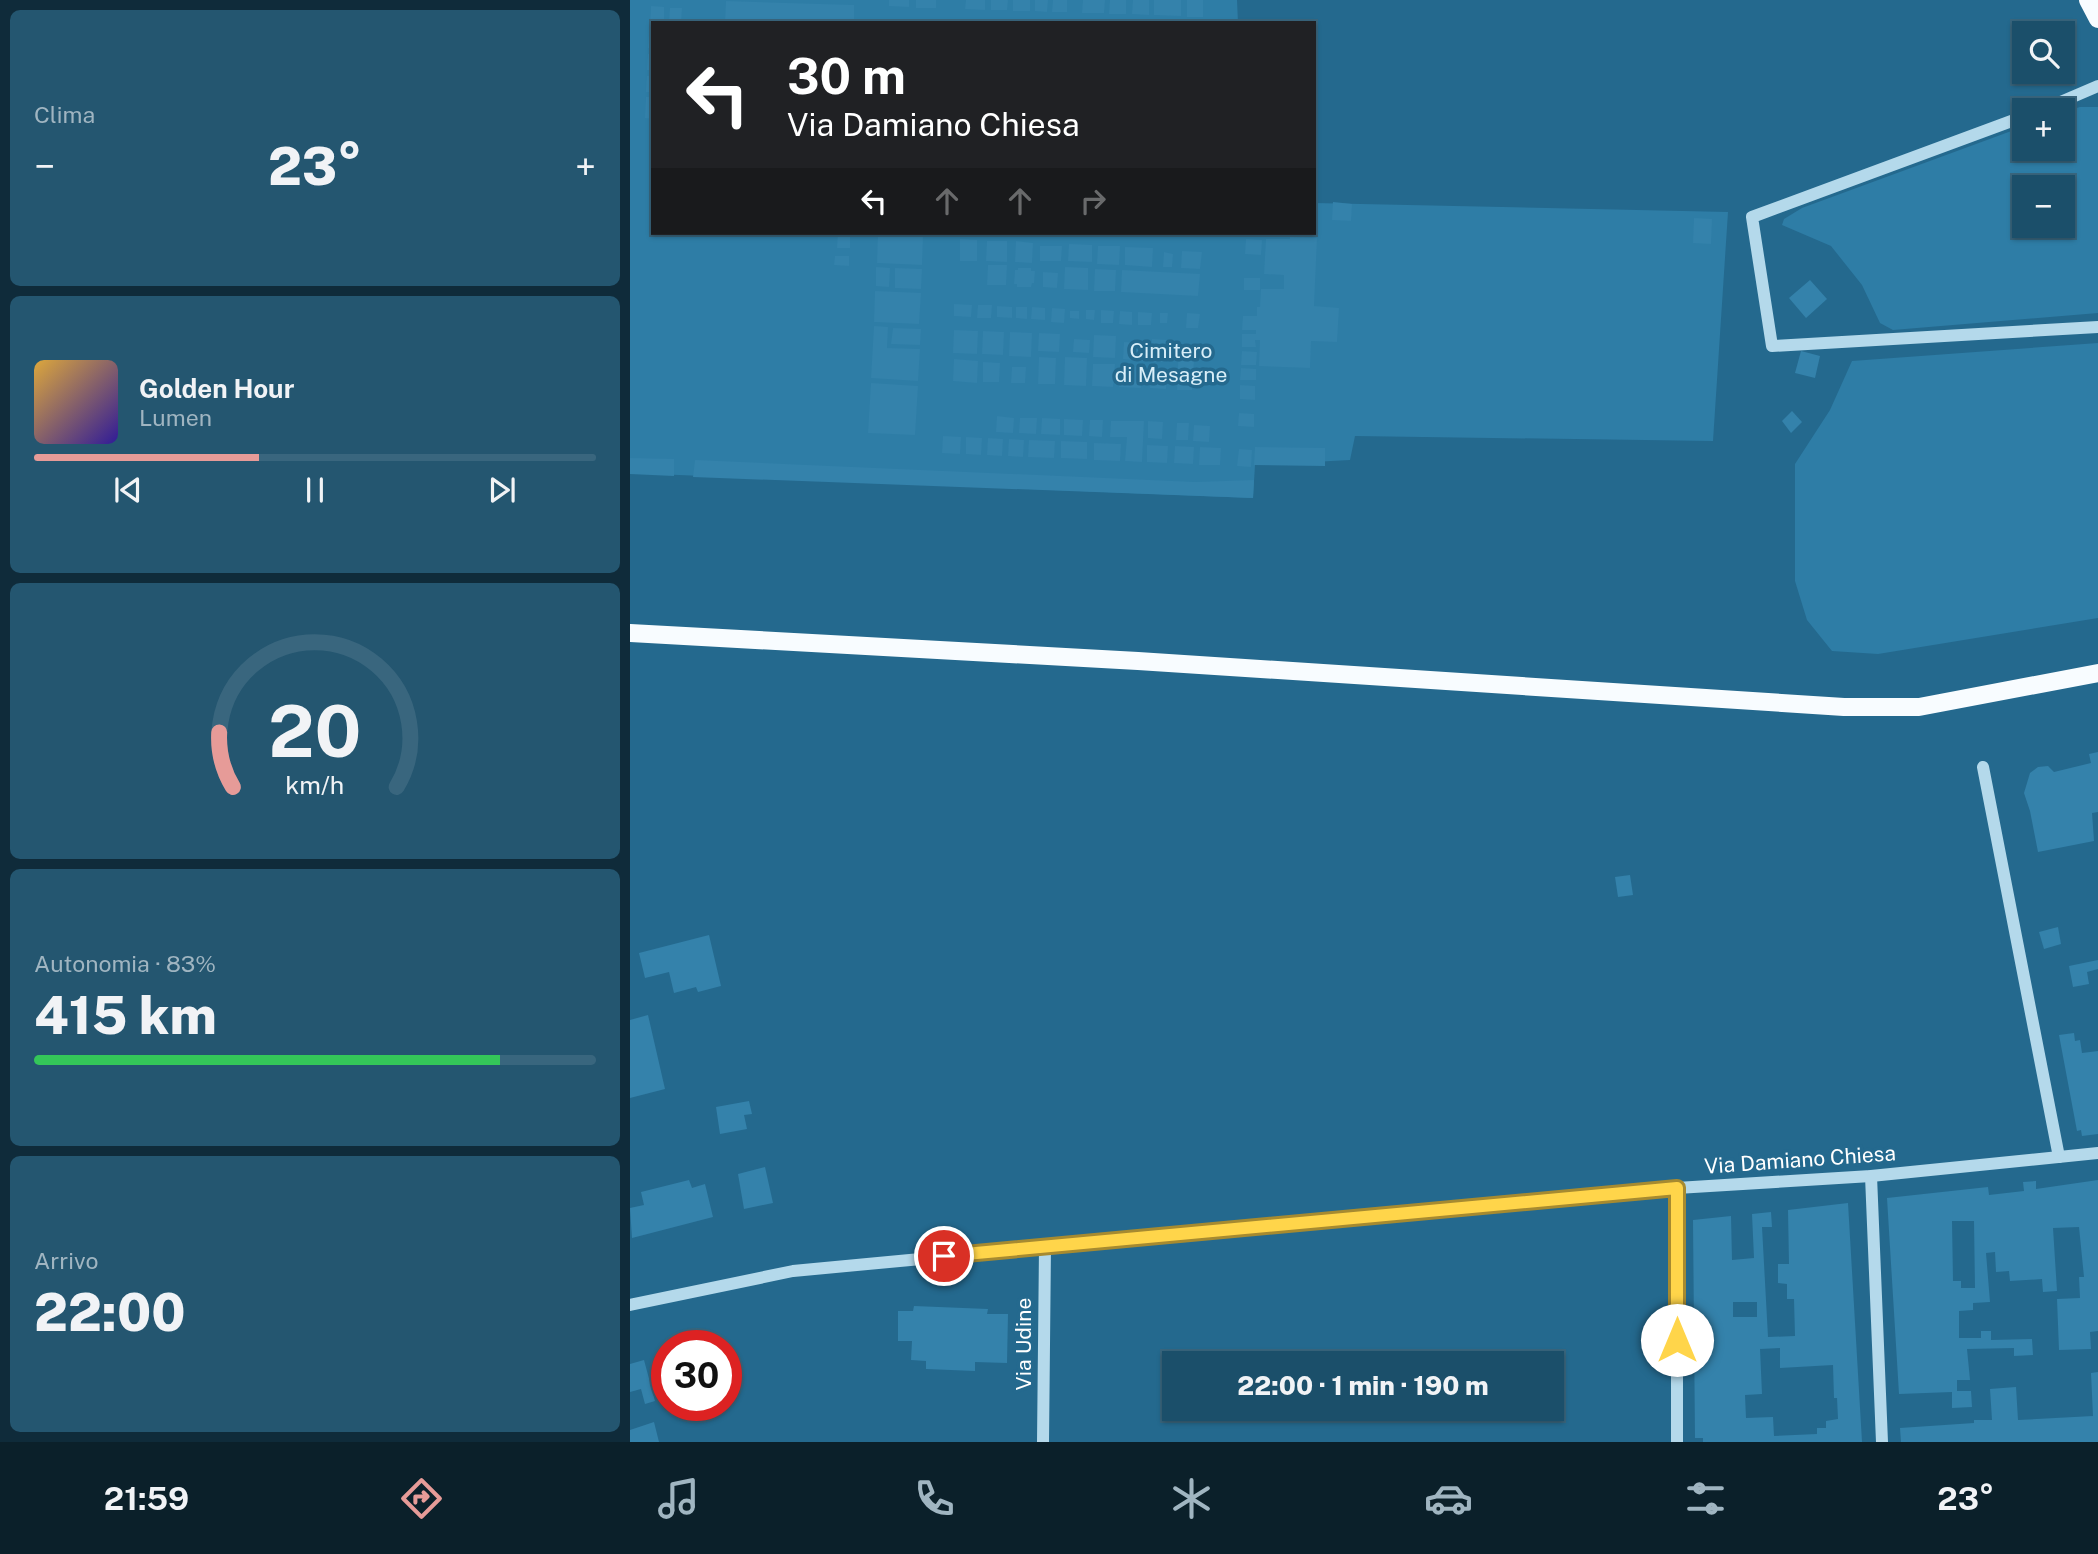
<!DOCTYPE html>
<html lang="it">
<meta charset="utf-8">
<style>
body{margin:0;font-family:"Public Sans",sans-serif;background:#245670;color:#f1f3f6;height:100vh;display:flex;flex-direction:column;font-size:26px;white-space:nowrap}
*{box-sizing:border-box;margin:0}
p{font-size:23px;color:#a0b5c1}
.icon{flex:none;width:38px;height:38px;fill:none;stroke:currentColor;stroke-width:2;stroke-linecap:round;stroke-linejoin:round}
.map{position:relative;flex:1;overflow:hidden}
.side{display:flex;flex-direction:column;gap:10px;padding:10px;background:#0f2b3a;width:630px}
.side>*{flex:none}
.banner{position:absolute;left:21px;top:21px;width:665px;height:214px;border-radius:0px;box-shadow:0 2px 5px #0004,0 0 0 2px #39667e;background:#202124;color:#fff;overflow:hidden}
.buttons{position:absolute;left:1382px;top:21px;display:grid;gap:14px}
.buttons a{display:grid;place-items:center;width:63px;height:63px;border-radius:0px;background:#1b4f6a;box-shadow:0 2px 5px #0004,0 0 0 2px #39667e;font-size:35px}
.speed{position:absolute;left:21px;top:1330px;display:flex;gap:14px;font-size:35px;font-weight:700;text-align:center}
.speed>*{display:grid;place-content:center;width:91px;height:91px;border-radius:50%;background:#1b4f6a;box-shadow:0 2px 5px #0004,0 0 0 2px #39667e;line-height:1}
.speed .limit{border:10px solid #d22;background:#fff;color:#111}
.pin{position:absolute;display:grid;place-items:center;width:60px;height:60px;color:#fff;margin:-30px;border:4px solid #fff;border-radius:50%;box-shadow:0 2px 7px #0007}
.me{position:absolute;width:77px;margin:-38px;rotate:0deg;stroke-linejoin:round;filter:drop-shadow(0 0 5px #0008)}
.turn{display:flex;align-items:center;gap:24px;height:147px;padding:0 21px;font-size:32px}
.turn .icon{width:91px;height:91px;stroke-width:2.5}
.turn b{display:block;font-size:49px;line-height:60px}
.lanes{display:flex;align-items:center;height:66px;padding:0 21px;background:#0003;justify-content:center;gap:35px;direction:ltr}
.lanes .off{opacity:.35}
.big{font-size:52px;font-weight:800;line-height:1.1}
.side .card{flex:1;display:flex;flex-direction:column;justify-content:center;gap:10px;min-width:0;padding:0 24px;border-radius:10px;background:#245670}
.side .dial{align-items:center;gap:0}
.dial svg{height:182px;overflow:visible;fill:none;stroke:#39667e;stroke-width:7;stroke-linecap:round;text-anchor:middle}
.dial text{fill:#f1f3f6;stroke:none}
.song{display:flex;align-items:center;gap:21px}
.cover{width:84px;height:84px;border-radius:10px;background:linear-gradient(135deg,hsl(40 70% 55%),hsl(250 70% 35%))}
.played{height:7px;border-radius:4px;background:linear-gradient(90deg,#e69b98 40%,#39667e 40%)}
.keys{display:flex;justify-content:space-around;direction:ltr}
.heat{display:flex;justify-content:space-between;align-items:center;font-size:38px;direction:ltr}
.charge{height:10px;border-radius:5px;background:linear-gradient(90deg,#34c759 83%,#39667e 0)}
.trip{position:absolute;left:532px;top:1351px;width:402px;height:70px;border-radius:0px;background:#1b4f6a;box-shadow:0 2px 5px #0004,0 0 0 2px #39667e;font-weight:800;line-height:70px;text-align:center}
.dock{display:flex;height:112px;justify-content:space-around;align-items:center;background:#0b202a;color:#a0b5c1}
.dock .icon{width:49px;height:49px}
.dock .selected{color:#e69b98}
.dock b{font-size:32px;color:#f1f3f6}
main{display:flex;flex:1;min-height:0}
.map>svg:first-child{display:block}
.green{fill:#2e7da6;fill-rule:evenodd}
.building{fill:#3482ab;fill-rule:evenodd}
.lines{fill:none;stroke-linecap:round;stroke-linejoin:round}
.minor{stroke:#b4d9eb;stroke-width:12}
.major{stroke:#f8fcff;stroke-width:18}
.route-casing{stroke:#a68a30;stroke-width:18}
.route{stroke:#ffd54a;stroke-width:12}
.labels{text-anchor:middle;stroke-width:7;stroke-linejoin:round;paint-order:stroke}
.park-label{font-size:21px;fill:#d8eef8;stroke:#24698e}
.street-label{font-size:21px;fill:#fff;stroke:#24698e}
</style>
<main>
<section class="side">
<div class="card"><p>Clima</p>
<div class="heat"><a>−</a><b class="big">23°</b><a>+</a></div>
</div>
<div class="card">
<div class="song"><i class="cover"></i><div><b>Golden Hour</b><p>Lumen</p></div></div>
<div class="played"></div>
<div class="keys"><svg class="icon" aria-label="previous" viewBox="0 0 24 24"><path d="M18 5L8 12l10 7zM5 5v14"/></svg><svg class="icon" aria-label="pause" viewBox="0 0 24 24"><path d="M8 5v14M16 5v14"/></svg><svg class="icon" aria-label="next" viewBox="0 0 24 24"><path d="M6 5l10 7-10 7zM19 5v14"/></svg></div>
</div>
<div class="card dial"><svg viewBox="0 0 100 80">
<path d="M14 69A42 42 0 1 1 86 69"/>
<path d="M14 69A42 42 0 0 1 8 45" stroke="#e69b98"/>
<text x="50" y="56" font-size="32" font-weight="700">20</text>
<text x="50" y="72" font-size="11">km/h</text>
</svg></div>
<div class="card"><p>Autonomia · 83%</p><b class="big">415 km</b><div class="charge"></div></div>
<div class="card"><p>Arrivo</p><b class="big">22:00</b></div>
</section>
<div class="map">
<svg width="1468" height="1442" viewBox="0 0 1468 1442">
<rect width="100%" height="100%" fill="#24698e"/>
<g class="green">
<polygon points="0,0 607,0 608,23 23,23 23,233 684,233 684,203 1098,212 1083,441 725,436 720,460 625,465 623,498 0,473"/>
<path d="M1450 107H1468V313L1263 330 1250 323 1232 285 1201 246 1152 225 1154 219 1172 208 1395 126V149H1433V112ZM1395 187H1433V226H1395Z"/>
<polygon points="1468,343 1468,618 1248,654 1202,651 1177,620 1165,581 1165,464 1200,410 1222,361"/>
</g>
<g class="building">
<polygon points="259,0 279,0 279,7 259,6"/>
<rect x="286" y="0" width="20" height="8"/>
<polygon points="336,0 355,0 355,10 335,9"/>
<polygon points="361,0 378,0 377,10 361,10"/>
<rect x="383" y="0" width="17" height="11"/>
<polygon points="405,0 418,0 417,12 405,11"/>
<polygon points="423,0 437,0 437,12 422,12"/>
<polygon points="453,0 475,0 474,13 452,13"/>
<polygon points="480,0 496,0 496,14 479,14"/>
<polygon points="503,0 519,0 519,15 502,14"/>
<polygon points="524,0 551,0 551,16 524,15"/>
<rect x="557" y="0" width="16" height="17"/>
<polygon points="96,1 224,5 224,23 95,23"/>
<polygon points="21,6 34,7 34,23 23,23 23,27 20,27"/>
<polygon points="40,8 52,8 51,22 39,22"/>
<polygon points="19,32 23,32 23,49 18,48"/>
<polygon points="18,54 23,54 23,70 17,70"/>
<polygon points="17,76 23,76 23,92 16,92"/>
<polygon points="16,97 23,97 23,119 15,118"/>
<polygon points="703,202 722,204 721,221 702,220"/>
<polygon points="1064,218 1082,219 1081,244 1063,243"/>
<polygon points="208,233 220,233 220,248 207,248"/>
<polygon points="248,233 293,236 292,265 247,263"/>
<rect x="616" y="233" width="16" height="3"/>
<polygon points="660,237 687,238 684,306 709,308 707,342 681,341 680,368 629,366 630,340 625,340 626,347 612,347 612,334 626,334 626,330 612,330 613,316 627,316 627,307 630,307 631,289 654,289 654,275 634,274 636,239 660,239"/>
<polygon points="330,239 347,240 347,261 330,261"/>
<polygon points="616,239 632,240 631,255 615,254"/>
<polygon points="357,241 377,241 377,262 356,261"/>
<polygon points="386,241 403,243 402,263 385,262"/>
<polygon points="439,244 462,245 462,262 438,261"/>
<polygon points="410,246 432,246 431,261 410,261"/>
<polygon points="468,246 490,246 489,265 467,264"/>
<polygon points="495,247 523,248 522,267 495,265"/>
<polygon points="552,251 572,252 570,269 551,268"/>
<polygon points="534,252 543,254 542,267 533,267"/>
<polygon points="205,256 219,256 219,266 204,265"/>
<polygon points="358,265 377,265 376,285 357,285"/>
<polygon points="246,267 260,268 259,287 246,286"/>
<polygon points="435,267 458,268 458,290 434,289"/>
<polygon points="265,268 292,269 291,289 265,288"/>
<polygon points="388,268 401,268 401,271 405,271 404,283 402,283 401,287 387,287 387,284 384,284 385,270 388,270"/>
<polygon points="465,269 486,270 485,291 464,291"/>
<polygon points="492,270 570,274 568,296 491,292"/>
<polygon points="413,272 428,273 427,288 413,287"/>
<rect x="614" y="278" width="16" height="12"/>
<polygon points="1180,280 1197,299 1176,318 1159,298"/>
<polygon points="245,291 291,293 289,324 244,322"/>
<polygon points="324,304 342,305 341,317 324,316"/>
<polygon points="348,305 362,305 361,318 347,318"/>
<polygon points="367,306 382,307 382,318 367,317"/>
<polygon points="386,307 397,307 397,319 386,318"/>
<polygon points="402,307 415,308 415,320 401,319"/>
<polygon points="422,308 435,309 434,323 421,322"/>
<polygon points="456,310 465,310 464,320 456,319"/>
<polygon points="471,310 484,311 483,323 471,323"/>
<polygon points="440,311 449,311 449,319 440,318"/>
<polygon points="490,311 502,312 502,325 489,324"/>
<polygon points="508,312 522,313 521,325 508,325"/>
<polygon points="530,313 538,313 537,323 530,323"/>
<polygon points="557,313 570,314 568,328 556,328"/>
<polygon points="244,326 258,327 257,348 290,349 288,381 241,378"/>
<polygon points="263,328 291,329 290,345 261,344"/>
<polygon points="324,330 348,331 347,354 323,353"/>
<polygon points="353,331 374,332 373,355 352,354"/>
<polygon points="380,332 402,333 401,357 379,356"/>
<polygon points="409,333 430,334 429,352 408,351"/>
<polygon points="464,335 486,336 485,358 463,357"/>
<polygon points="444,339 460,340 459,353 443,352"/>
<polygon points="522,339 538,340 536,362 521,362"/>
<polygon points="494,342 513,343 513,361 493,359"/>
<polygon points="549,345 565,346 562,390 547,390"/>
<polygon points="612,351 627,352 626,365 611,365"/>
<polygon points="1171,351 1190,356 1185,378 1165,373"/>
<polygon points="409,357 426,358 425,384 408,384"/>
<polygon points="435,357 457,358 456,386 434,385"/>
<polygon points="324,359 348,361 347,383 323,381"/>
<polygon points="353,362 370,363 369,382 353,382"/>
<polygon points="463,364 485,364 483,387 462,386"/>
<polygon points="490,366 512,367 511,388 489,387"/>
<polygon points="382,367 396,367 395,383 381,383"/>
<polygon points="521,368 537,369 536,389 520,388"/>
<polygon points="611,368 626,369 626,380 610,380"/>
<polygon points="241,383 288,386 285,435 238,433"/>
<polygon points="610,385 625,386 625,400 610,399"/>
<polygon points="1162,411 1172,422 1161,433 1152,421"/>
<polygon points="609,413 624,414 624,427 608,426"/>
<polygon points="367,416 384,418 383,433 366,432"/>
<polygon points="390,418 407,418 406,434 389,433"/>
<polygon points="412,418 430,419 430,435 411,434"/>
<polygon points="434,419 453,420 452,436 434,435"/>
<polygon points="460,420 473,420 472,437 459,436"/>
<polygon points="481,421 514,421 512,462 495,461 497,437 480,437"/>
<polygon points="518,421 533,422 532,439 518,438"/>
<polygon points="547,423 559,423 558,440 546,440"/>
<polygon points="564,425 580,426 579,442 563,441"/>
<polygon points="313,436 331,437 330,454 312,453"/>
<polygon points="336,437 352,438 351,455 336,454"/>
<polygon points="358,438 373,439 372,456 357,455"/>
<polygon points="379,439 394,440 393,457 378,456"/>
<polygon points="399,440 425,441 424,458 398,457"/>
<polygon points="431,441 457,442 457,459 431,458"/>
<polygon points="464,443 491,444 490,461 464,460"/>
<polygon points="517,445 538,446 537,463 517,462"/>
<polygon points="545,446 564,447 563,464 544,463"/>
<polygon points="570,447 591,448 590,465 569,465"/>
<polygon points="625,447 695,448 695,466 624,465"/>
<polygon points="609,449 622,450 621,467 607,466"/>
<polygon points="0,458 44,459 44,476 0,474"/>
<polygon points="65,460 565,482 624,480 623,498 63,477"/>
<polygon points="1468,752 1468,812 1462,813 1464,841 1408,852 1400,811 1394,793 1400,773 1408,767 1418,766 1424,772 1461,763 1459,754"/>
<polygon points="1000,875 1003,895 988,897 985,877"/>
<polygon points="1428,927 1431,944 1414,949 1409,932"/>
<polygon points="79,935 91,986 68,992 66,987 44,993 39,972 15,978 9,953"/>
<polygon points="1468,960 1468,969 1457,972 1459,984 1443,987 1439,966"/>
<polygon points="18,1015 35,1089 0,1098 0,1020"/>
<polygon points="1444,1033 1445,1041 1450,1040 1452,1053 1468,1051 1468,1134 1452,1136 1451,1130 1447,1131 1429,1035"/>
<polygon points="119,1101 122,1114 114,1115 117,1129 90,1134 86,1107"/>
<polygon points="135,1167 143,1203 114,1209 108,1174"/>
<polygon points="59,1180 62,1188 75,1184 83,1217 2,1238 0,1208 14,1205 11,1192"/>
<path d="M1468 1180V1331L1460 1332 1461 1349 1429 1350 1427 1299 1450 1298 1449 1277H1454L1449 1227 1423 1228 1427 1291 1413 1292 1412 1279 1380 1281 1379 1271 1366 1272 1365 1252 1356 1253 1360 1302 1343 1303V1310L1329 1311V1338H1351V1331H1361V1340L1402 1339 1403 1355 1384 1356V1348L1337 1349 1340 1380H1327V1391H1341L1342 1407 1322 1408V1392L1269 1394 1257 1198 1358 1187 1359 1195 1394 1191 1393 1182 1406 1181V1189ZM1322 1221H1344L1345 1288H1331V1281H1323Z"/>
<path d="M1218 1203 1232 1442H1073V1438H1065L1063 1220 1101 1216 1102 1260 1124 1258 1122 1214 1141 1212 1142 1227H1132L1138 1337 1165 1336 1164 1299H1157V1284L1148 1283V1264H1159L1158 1210ZM1103 1302H1127V1317H1103ZM1150 1348V1368L1203 1365 1204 1398H1207L1208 1419 1196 1421V1428H1187V1434L1144 1436 1143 1417 1116 1418 1115 1395 1132 1394 1130 1349Z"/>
<polygon points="284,1306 358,1309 357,1314 378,1314 377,1363 345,1362 345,1371 296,1369 296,1361 281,1360 282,1341 268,1341 268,1311 283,1311"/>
<polygon points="14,1360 25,1401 15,1404 11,1389 0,1392 0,1364"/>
<polygon points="1468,1372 1468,1442 1271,1442 1270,1428 1344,1423 1344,1420 1362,1420 1360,1389 1386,1387 1388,1420 1463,1416 1461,1373"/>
<polygon points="24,1422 29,1442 0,1442 0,1430"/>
</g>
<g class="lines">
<g class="minor">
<polyline points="1412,110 1468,86"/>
<polyline points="1395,116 1122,217 1142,346 1468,327"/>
<polyline points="1353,767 1429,1157"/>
<polyline points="1241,1176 1252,1442"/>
<polyline points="0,1305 163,1271 1047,1188 1241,1176 1468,1153"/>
<polyline points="413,1442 415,1247"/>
<polyline points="1047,1442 1047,1188"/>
</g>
<g class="major">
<polyline points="1458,0 1468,19"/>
<polyline points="0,633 508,661 1214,707 1289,707 1468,673"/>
</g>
</g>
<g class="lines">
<g class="route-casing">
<polyline id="route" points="314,1256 1047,1188 1047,1340"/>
</g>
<use href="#route" class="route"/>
</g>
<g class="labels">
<g class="park-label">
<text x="541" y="358">Cimitero<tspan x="541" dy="24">di Mesagne</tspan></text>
</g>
<g class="street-label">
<text transform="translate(1170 1160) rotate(-4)" y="7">Via Damiano Chiesa</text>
<text transform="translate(394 1344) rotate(-90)" y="7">Via Udine</text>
</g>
</g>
</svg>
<div class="buttons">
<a><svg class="icon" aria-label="search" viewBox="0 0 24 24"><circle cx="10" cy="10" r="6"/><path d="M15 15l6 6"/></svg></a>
<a>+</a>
<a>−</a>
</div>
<div class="speed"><div class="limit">30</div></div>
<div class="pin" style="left:314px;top:1256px;background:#d93025"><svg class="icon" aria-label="arrive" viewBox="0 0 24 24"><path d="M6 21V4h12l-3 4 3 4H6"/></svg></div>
<svg class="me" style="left:1047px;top:1340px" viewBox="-20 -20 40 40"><circle r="19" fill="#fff"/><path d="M0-13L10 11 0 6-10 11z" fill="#ffd54a"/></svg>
<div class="trip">22:00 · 1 min · 190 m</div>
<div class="banner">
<div class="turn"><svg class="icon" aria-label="left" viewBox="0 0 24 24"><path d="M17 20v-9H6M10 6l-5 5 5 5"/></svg><div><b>30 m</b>Via Damiano Chiesa</div></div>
<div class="lanes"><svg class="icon" aria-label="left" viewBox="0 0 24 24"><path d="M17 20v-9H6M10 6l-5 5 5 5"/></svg><svg class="icon off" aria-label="ahead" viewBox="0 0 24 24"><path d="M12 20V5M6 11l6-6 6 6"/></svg><svg class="icon off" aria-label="ahead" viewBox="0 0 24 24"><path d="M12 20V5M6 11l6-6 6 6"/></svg><svg class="icon off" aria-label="right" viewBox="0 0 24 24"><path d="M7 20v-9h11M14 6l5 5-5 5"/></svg></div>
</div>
</div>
</main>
<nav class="dock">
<b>21:59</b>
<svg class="icon selected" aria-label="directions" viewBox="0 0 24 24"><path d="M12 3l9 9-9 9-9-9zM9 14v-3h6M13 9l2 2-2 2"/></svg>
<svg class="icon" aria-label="music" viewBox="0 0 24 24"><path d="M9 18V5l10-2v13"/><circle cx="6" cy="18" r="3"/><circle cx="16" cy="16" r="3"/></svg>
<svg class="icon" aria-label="phone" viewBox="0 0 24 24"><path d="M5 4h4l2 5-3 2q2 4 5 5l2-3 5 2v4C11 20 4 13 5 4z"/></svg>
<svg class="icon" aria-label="climate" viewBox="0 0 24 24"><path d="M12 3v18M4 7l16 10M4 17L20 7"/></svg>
<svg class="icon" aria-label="car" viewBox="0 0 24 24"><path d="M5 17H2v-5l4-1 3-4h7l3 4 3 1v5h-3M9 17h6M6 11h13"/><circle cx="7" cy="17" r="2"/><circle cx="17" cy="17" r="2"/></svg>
<svg class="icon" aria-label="filters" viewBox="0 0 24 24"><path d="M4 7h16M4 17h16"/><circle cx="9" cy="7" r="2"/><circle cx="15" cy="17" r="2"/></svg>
<b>23°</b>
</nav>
